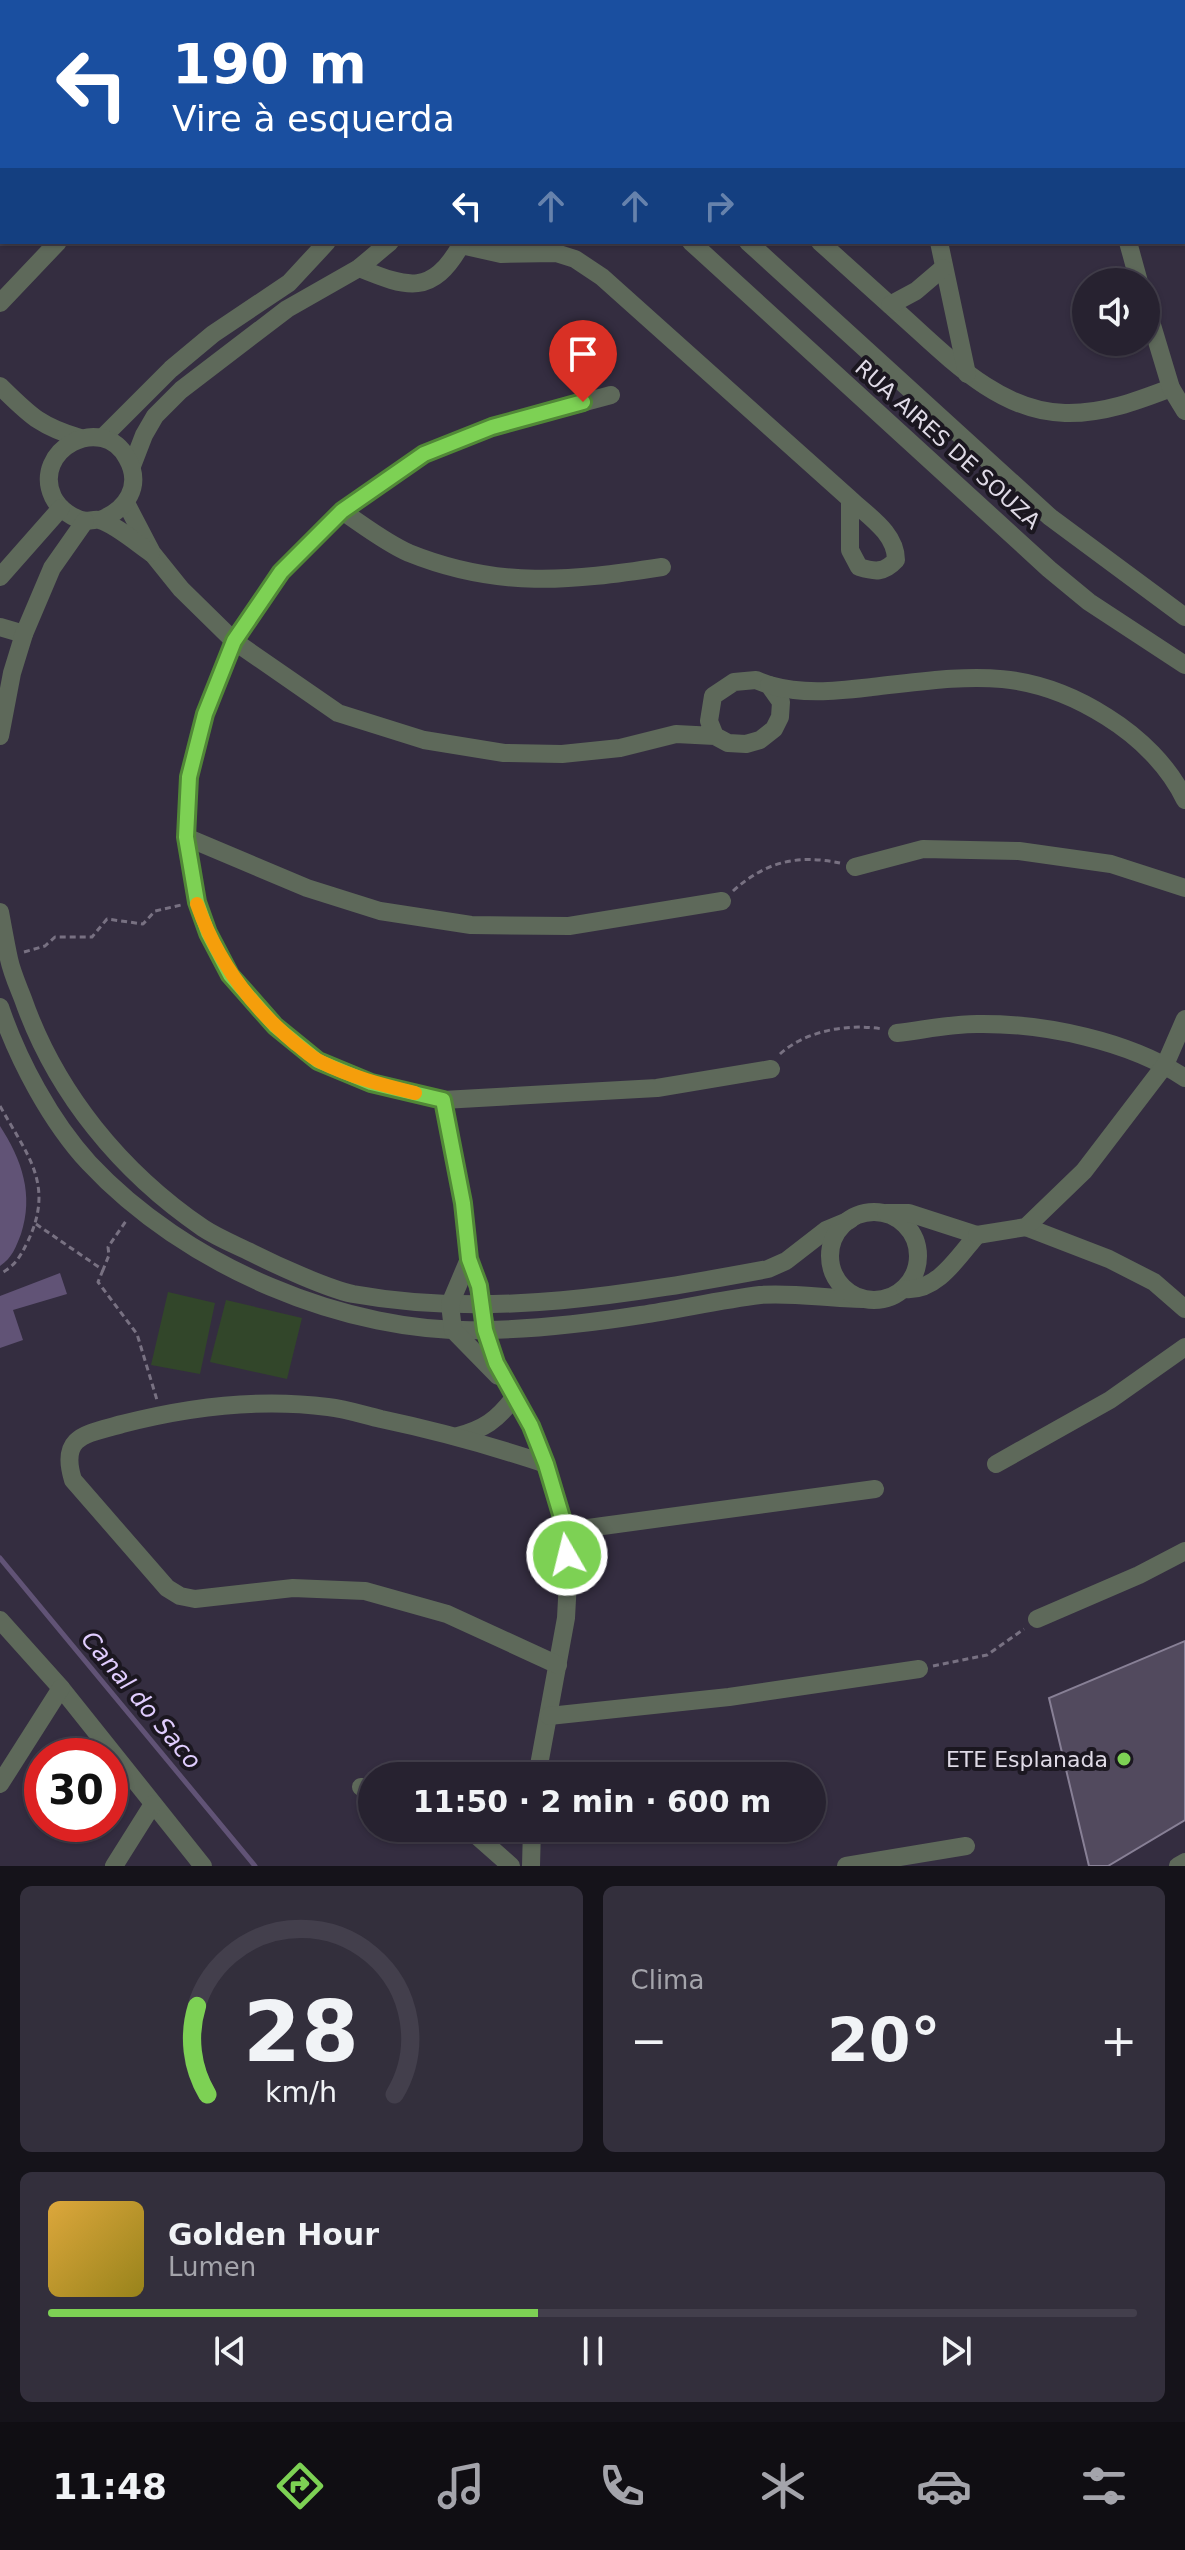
<!DOCTYPE html>
<html lang="pt">
<meta charset="utf-8">
<style>
body{margin:0;font-family:"DejaVu Sans",sans-serif;background:#332f3c;color:#f1f3f6;height:100vh;display:flex;flex-direction:column;font-size:30px;white-space:nowrap}
*{box-sizing:border-box;margin:0}
p{font-size:26px;color:#a4a4ab}
.icon{flex:none;width:44px;height:44px;fill:none;stroke:currentColor;stroke-width:2;stroke-linecap:round;stroke-linejoin:round}
.map{position:relative;height:1866px;overflow:hidden}
.side{display:flex;flex-direction:column;gap:20px;padding:20px;background:#15131a;flex:1}
.side>*{flex:none}
.hud{position:absolute;left:0px;top:0px;width:1186px;height:244px;box-shadow:0 2px 6px #0004,0 0 0 2px #433f4c;background:#1a4fa0;color:#fff;overflow:hidden}
.fabs{position:absolute;left:1072px;top:268px;display:grid;gap:16px}
.fabs a{display:grid;place-items:center;width:88px;height:88px;border-radius:50%;background:#272230;box-shadow:0 2px 6px #0004,0 0 0 2px #433f4c;font-size:40px}
.speed{position:absolute;left:24px;top:1738px;display:flex;gap:16px;font-size:40px;font-weight:700;text-align:center}
.speed>*{display:grid;place-content:center;width:104px;height:104px;border-radius:50%;background:#272230;box-shadow:0 2px 6px #0004,0 0 0 2px #433f4c;line-height:1}
.speed .limit{border:12px solid #d22;background:#fff;color:#111}
.pin{position:absolute;display:grid;place-items:center;width:68px;height:68px;color:#fff;margin:-82px -34px;border-radius:50% 50% 50% 0;rotate:-45deg;box-shadow:0 0 8px #0007}
.pin .icon{rotate:45deg}
.me{position:absolute;width:88px;margin:-44px;rotate:352deg;stroke-linejoin:round;filter:drop-shadow(0 0 6px #0008)}
.turn{display:flex;align-items:center;gap:28px;height:168px;padding:0 40px;font-size:36px}
.turn .icon{width:104px;height:104px;stroke-width:2.5}
.turn b{display:block;font-size:56px;line-height:68px}
.lanes{display:flex;align-items:center;height:76px;padding:0 40px;background:#0003;justify-content:center;gap:40px;direction:ltr}
.lanes .off{opacity:.35}
.big{font-size:60px;font-weight:700;line-height:1.1}
.side .tile{flex:1;display:flex;flex-direction:column;justify-content:center;gap:12px;min-width:0;padding:0 28px;border-radius:12px;background:#332f3c}
.side .dial{align-items:center;gap:0}
.dial svg{height:208px;overflow:visible;fill:none;stroke:#433f4c;stroke-width:7;stroke-linecap:round;text-anchor:middle}
.dial text{fill:#f1f3f6;stroke:none}
.song{display:flex;align-items:center;gap:24px}
.cover{width:96px;height:96px;border-radius:12px;background:linear-gradient(135deg,hsl(40 70% 55%),hsl(50 70% 35%))}
.played{height:8px;border-radius:4px;background:linear-gradient(90deg,#7dd154 45%,#433f4c 45%)}
.keys{display:flex;justify-content:space-around;direction:ltr}
.heat{display:flex;justify-content:space-between;align-items:center;font-size:44px;direction:ltr}
.side .tiles{flex:1;display:grid;gap:20px;grid-template-columns:1fr 1fr}
.tile:last-child{grid-column:span 2}
.trip{position:absolute;left:358px;top:1762px;width:468px;height:80px;border-radius:40px;background:#272230;box-shadow:0 2px 6px #0004,0 0 0 2px #433f4c;font-weight:700;line-height:80px;text-align:center}
.tabs{display:flex;height:128px;justify-content:space-around;align-items:center;background:#100e13;color:#a4a4ab}
.tabs .icon{width:56px;height:56px}
.tabs .selected{color:#7dd154}
.tabs b{font-size:36px;color:#f1f3f6}
.map>svg:first-child{display:block}
.green{fill:#32462a}
.water{fill:#615376}
.lines{fill:none;stroke-linecap:round;stroke-linejoin:round}
.stream{stroke:#615376;stroke-width:5}
.building{fill:#524a5e;stroke:#888096;stroke-width:2}
.path{stroke:#787182;stroke-width:3;stroke-dasharray:6 4;stroke-linecap:butt}
.street{stroke:#5e695a;stroke-width:18}
.route-casing{stroke:#518837;stroke-width:20}
.route{stroke:#7dd154;stroke-width:14}
.slow{stroke:#f59e0b;stroke-width:14}
.poi-dot{fill:#7dd154;stroke:#1b1720;stroke-width:3}
.labels{text-anchor:middle;stroke-width:8;stroke-linejoin:round;paint-order:stroke}
.street-label{font-size:22px;fill:#dfdae6;stroke:#1b1720}
.poi-label{font-size:22px;fill:#dfdae6;stroke:#1b1720;text-anchor:end}
.water-label{font-size:24px;font-style:italic;fill:#e0cdfe;stroke:#1b1720}
</style>
<div class="map">
<svg width="1185" height="1866" viewBox="0 0 1185 1866">
<rect width="100%" height="100%" fill="#342d40"/>
<g class="green">
<polygon points="168,1292 215,1303 200,1374 151,1365"/>
<polygon points="226,1300 302,1318 287,1379 210,1362"/>
</g>
<g class="water">
<path d="M0 1126C22 1160 34 1195 21 1234 16 1247 12 1258 0 1266Z"/>
<polygon points="60,1273 67,1294 13,1310 23,1340 0,1348 0,1296"/>
</g>
<g class="lines">
<polyline class="stream" points="0,1558 255,1866"/>
</g>
<polygon class="building" points="1185,1641 1185,1820 1108,1866 1089,1866 1049,1698"/>
<g class="lines">
<g class="path">
<path d="M733 891C765 862 797 854 840 863"/>
<polyline points="24,952 45,946 55,937 92,937 107,919 143,924 155,911 181,905"/>
<path d="M780 1054C805 1031 848 1023 882 1029"/>
<path d="M0 1106C27 1155 55 1184 28 1241 20 1257 16 1265 0 1274"/>
<polyline points="36,1224 103,1270 109,1255 108,1247 126,1221"/>
<polyline points="103,1270 98,1282 137,1334 157,1400"/>
<polyline points="933,1666 987,1655 1024,1629"/>
</g>
<g class="street">
<polyline points="173,0 175,2"/>
<polyline points="359,0 361,2"/>
<polyline points="408,0 411,2"/>
<polyline points="53,2 56,0"/>
<polyline points="789,2 792,0"/>
<polyline points="928,2 928,0"/>
<polyline points="1115,2 1115,0"/>
<polyline points="0,38 2,37"/>
<path d="M459 242 461 245 501 254 556 253 575 259 602 277 850 499C868 516 896 533 896 560 884 573 875 572 859 567L850 550V499"/>
<polyline points="691,242 1049,569 1089,602 1185,665"/>
<polyline points="748,242 1050,517 1185,617"/>
<path d="M820 242C847 266 874 291 901 315 947 356 999 412 1065 413 1103 414 1137 401 1171 388"/>
<polyline points="939,242 967,374"/>
<polyline points="1128,242 1139,282"/>
<path d="M359 268C408 288 432 296 461 245"/>
<polyline points="0,303 58,242"/>
<polyline points="890,305 916,291 943,268"/>
<polyline points="1146,305 1171,388 1185,411"/>
<path d="M0 386C30 415 39 426 80 438"/>
<polyline points="611,395 492,427 424,454 342,511 281,572 234,641 205,714 189,777 186,837 197,902 208,933 230,975 275,1026 318,1061 371,1083 443,1100 657,1088 771,1069"/>
<polyline points="102,438 171,369 213,334 289,283 327,242"/>
<polyline points="132,466 144,435 155,416 181,390 287,309 359,268 390,242"/>
<polyline points="126,503 152,553 181,589 234,641 338,713 424,740 504,753 562,754 620,748 676,734 715,736 728,743 746,744 760,740 774,729 780,717 781,702 769,685 756,680 734,682 713,696 709,721 715,736"/>
<path d="M342 511C363 525 386 543 409 553 498 589 571 581 662 567"/>
<path d="M100 520C126 510 143 486 127 458 102 412 31 450 53 497 59 509 73 519 86 521 90 521 95 519 99 520 113 523 138 544 151 553"/>
<polyline points="0,577 61,508"/>
<polyline points="0,627 24,634"/>
<path d="M769 685C805 695 836 691 872 687 964 677 1024 664 1107 717 1139 737 1169 766 1185 800"/>
<polyline points="0,736 12,673 24,634 52,568 85,521"/>
<polyline points="186,837 307,888 380,911 471,925 569,926 722,901"/>
<polyline points="855,867 923,849 1019,851 1111,864 1185,888"/>
<path d="M0 912C3 928 6 945 9 959 12 973 18 986 23 999 56 1093 121 1172 203 1228 218 1238 236 1245 252 1253 278 1266 326 1288 353 1294 491 1319 633 1294 768 1269L786 1261 826 1230 850 1220"/>
<path d="M0 1007C18 1060 51 1122 89 1163 184 1265 345 1335 485 1330 537 1329 590 1323 641 1315 681 1309 720 1300 760 1295 792 1292 830 1299 863 1299"/>
<path d="M897 1033C923 1030 951 1024 977 1024 1044 1023 1130 1041 1185 1078"/>
<polyline points="443,1100 463,1203 469,1259 483,1303 485,1330 496,1363 531,1426 546,1464 566,1531 568,1580 566,1618 537,1776"/>
<circle cx="874" cy="1256" r="44"/>
<path d="M886 1213H909L977 1235C958 1257 937 1292 905 1289"/>
<polyline points="1026,1227 1109,1259 1154,1282 1185,1309"/>
<polyline points="977,1235 1026,1227 1084,1171 1165,1065 1185,1019"/>
<polyline points="469,1259 450,1304 453,1330 498,1376"/>
<path d="M458 1436C484 1429 497 1420 513 1399"/>
<path d="M546 1464C492 1446 438 1431 381 1419 364 1415 346 1409 328 1407 259 1398 188 1407 122 1424 87 1434 59 1435 73 1480L167 1588 180 1596 195 1599 293 1588 365 1591 447 1614 558 1665"/>
<polyline points="996,1464 1110,1400 1185,1347"/>
<polyline points="566,1531 875,1489"/>
<polyline points="1037,1619 1139,1575 1185,1551"/>
<polyline points="0,1620 61,1688 203,1866"/>
<polyline points="549,1716 729,1697 919,1669"/>
<polyline points="0,1784 61,1688"/>
<polyline points="361,1787 372,1788"/>
<polyline points="468,1828 511,1866"/>
<polyline points="114,1866 153,1804"/>
<polyline points="531,1866 532,1828"/>
<polyline points="846,1866 966,1846"/>
<polyline points="1178,1866 1185,1862"/>
</g>
</g>
<g class="lines">
<g class="route-casing">
<polyline id="route" points="567,1555 566,1531 546,1464 531,1426 496,1363 485,1330 479,1286 469,1259 463,1203 443,1100 371,1083 318,1061 275,1026 230,975 208,933 197,902 186,837 189,777 205,714 234,641 281,572 342,511 424,454 492,427 583,402"/>
</g>
<use href="#route" class="route"/>
<path class="slow" d="M197 904C217 961 250 1006 296 1044 304 1050 312 1058 321 1062 351 1077 382 1085 415 1093"/>
</g>
<circle class="poi-dot" cx="1124" cy="1759" r="8"/>
<g class="labels">
<g class="street-label">
<text transform="translate(948 444) rotate(42)" y="8">RUA AIRES DE SOUZA</text>
</g>
<g class="poi-label">
<text x="1108" y="1767">ETE Esplanada</text>
</g>
<g class="water-label">
<text transform="translate(141 1700) rotate(50)" y="8">Canal do Saco</text>
</g>
</g>
</svg>
<div class="fabs">
<a><svg class="icon" aria-label="sound" viewBox="0 0 24 24"><path d="M4 9h4l5-4v14l-5-4H4zM17 9q2 3 0 6"/></svg></a>
</div>
<div class="speed"><div class="limit">30</div></div>
<div class="pin" style="left:583px;top:402px;background:#d93025"><svg class="icon" aria-label="arrive" viewBox="0 0 24 24"><path d="M6 21V4h12l-3 4 3 4H6"/></svg></div>
<svg class="me" style="left:567px;top:1555px" viewBox="-20 -20 40 40"><circle r="17" fill="#7dd154" stroke="#fff" stroke-width="3"/><path d="M0-11L8 9 0 5-8 9z" fill="#fff"/></svg>
<div class="trip">11:50 · 2 min · 600 m</div>
<div class="hud">
<div class="turn"><svg class="icon" aria-label="left" viewBox="0 0 24 24"><path d="M17 20v-9H6M10 6l-5 5 5 5"/></svg><div><b>190 m</b>Vire à esquerda</div></div>
<div class="lanes"><svg class="icon" aria-label="left" viewBox="0 0 24 24"><path d="M17 20v-9H6M10 6l-5 5 5 5"/></svg><svg class="icon off" aria-label="ahead" viewBox="0 0 24 24"><path d="M12 20V5M6 11l6-6 6 6"/></svg><svg class="icon off" aria-label="ahead" viewBox="0 0 24 24"><path d="M12 20V5M6 11l6-6 6 6"/></svg><svg class="icon off" aria-label="right" viewBox="0 0 24 24"><path d="M7 20v-9h11M14 6l5 5-5 5"/></svg></div>
</div>
</div>
<section class="side">
<div class="tiles">
<div class="tile dial"><svg viewBox="0 0 100 80">
<path d="M14 69A42 42 0 1 1 86 69"/>
<path d="M14 69A42 42 0 0 1 10 35" stroke="#7dd154"/>
<text x="50" y="56" font-size="32" font-weight="700">28</text>
<text x="50" y="72" font-size="11">km/h</text>
</svg></div>
<div class="tile"><p>Clima</p>
<div class="heat"><a>−</a><b class="big">20°</b><a>+</a></div>
</div>
<div class="tile">
<div class="song"><i class="cover"></i><div><b>Golden Hour</b><p>Lumen</p></div></div>
<div class="played"></div>
<div class="keys"><svg class="icon" aria-label="previous" viewBox="0 0 24 24"><path d="M18 5L8 12l10 7zM5 5v14"/></svg><svg class="icon" aria-label="pause" viewBox="0 0 24 24"><path d="M8 5v14M16 5v14"/></svg><svg class="icon" aria-label="next" viewBox="0 0 24 24"><path d="M6 5l10 7-10 7zM19 5v14"/></svg></div>
</div>
</div>
</section>
<nav class="tabs">
<b>11:48</b>
<svg class="icon selected" aria-label="directions" viewBox="0 0 24 24"><path d="M12 3l9 9-9 9-9-9zM9 14v-3h6M13 9l2 2-2 2"/></svg>
<svg class="icon" aria-label="music" viewBox="0 0 24 24"><path d="M9 18V5l10-2v13"/><circle cx="6" cy="18" r="3"/><circle cx="16" cy="16" r="3"/></svg>
<svg class="icon" aria-label="phone" viewBox="0 0 24 24"><path d="M5 4h4l2 5-3 2q2 4 5 5l2-3 5 2v4C11 20 4 13 5 4z"/></svg>
<svg class="icon" aria-label="climate" viewBox="0 0 24 24"><path d="M12 3v18M4 7l16 10M4 17L20 7"/></svg>
<svg class="icon" aria-label="car" viewBox="0 0 24 24"><path d="M5 17H2v-5l4-1 3-4h7l3 4 3 1v5h-3M9 17h6M6 11h13"/><circle cx="7" cy="17" r="2"/><circle cx="17" cy="17" r="2"/></svg>
<svg class="icon" aria-label="filters" viewBox="0 0 24 24"><path d="M4 7h16M4 17h16"/><circle cx="9" cy="7" r="2"/><circle cx="15" cy="17" r="2"/></svg>
</nav>
